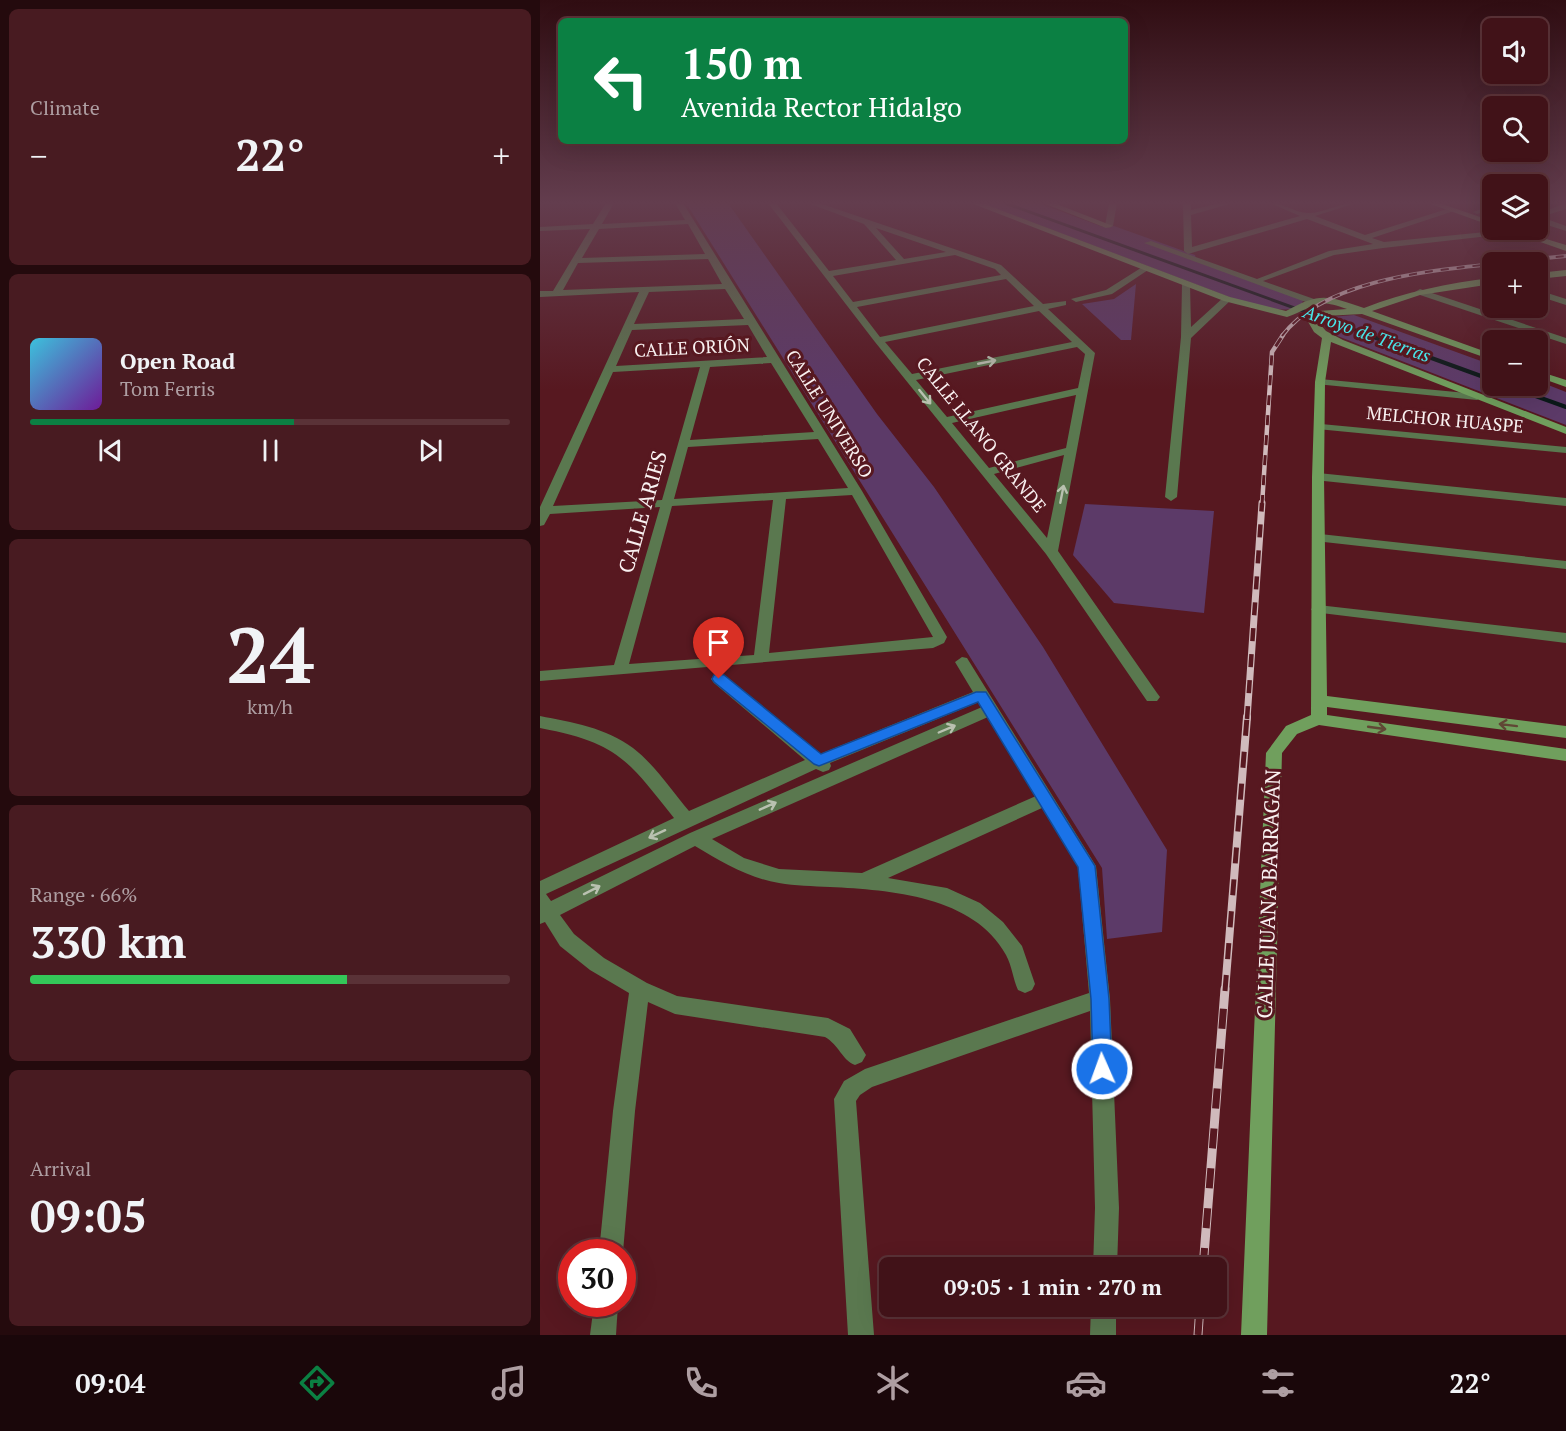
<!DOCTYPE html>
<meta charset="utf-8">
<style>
body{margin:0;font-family:"PT Serif",serif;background:#481b21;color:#f1f3f6;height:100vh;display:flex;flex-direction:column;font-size:22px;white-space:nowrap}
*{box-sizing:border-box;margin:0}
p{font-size:20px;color:#ae9ea2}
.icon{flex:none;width:33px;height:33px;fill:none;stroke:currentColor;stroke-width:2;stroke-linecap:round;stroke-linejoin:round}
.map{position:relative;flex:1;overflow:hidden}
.side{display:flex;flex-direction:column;gap:9px;padding:9px;background:#240a0d;width:540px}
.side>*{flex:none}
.banner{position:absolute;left:18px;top:18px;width:570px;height:126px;border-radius:9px;box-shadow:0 6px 24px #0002,0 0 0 2px #5a3237;background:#0b8043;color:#fff;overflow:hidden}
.fabs{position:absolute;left:942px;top:18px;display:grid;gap:12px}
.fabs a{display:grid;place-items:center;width:66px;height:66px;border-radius:9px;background:#411218;box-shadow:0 6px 24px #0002,0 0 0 2px #5a3237;font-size:30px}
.speed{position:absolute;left:18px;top:1239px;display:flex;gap:12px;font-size:30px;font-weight:700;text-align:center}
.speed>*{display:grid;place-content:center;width:78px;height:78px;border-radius:50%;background:#411218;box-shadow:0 6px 24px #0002,0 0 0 2px #5a3237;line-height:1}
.speed .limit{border:9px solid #d22;background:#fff;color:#111}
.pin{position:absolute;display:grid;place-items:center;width:51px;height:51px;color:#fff;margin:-62px -26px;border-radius:50% 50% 50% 0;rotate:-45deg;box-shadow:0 0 6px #0007}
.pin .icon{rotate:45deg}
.me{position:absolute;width:66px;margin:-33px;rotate:358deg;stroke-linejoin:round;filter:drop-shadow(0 0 4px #0008)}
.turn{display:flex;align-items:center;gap:21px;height:126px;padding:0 24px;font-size:27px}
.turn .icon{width:78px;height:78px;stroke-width:2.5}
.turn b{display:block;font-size:42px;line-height:51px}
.big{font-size:45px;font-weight:700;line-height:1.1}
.side .widget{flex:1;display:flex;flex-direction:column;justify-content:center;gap:9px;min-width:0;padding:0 21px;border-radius:9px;background:#481b21}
.side .dial{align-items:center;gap:0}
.dial b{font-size:78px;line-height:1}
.song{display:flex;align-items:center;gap:18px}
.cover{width:72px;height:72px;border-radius:9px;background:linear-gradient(135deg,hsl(190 70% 55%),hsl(280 70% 35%))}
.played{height:6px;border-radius:3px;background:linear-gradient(90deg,#0b8043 55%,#5a3237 55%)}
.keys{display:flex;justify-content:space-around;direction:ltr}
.heat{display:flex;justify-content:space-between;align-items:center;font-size:33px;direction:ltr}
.charge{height:9px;border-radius:4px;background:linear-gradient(90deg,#34c759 66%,#5a3237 0)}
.trip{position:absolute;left:339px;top:1257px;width:348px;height:60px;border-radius:9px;background:#411218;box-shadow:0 6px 24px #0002,0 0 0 2px #5a3237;font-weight:700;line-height:60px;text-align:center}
.dock{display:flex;height:96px;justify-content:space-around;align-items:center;background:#1a070a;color:#ae9ea2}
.dock .icon{width:42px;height:42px}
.dock .active{color:#0b8043}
.dock b{font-size:27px;color:#f1f3f6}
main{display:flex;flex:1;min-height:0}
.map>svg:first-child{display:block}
.green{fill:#5c3a68}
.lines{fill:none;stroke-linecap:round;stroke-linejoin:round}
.stream-far1{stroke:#0b1919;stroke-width:3}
.stream{stroke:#0b1919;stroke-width:4}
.street{fill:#5a784f;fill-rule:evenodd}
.secondary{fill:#709f5d;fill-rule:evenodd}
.rail-far4-casing{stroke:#d0babc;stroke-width:4}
.rail-far3-casing{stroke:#d0babc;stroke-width:4.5}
.rail-far2-casing{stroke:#d0babc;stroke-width:7}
.rail-far1-casing{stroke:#d0babc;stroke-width:8}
.rail-casing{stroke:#d0babc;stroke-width:9}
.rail-far4{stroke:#571820;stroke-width:2;stroke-dasharray:8;stroke-linecap:butt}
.rail-far3{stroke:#571820;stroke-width:3;stroke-dasharray:10;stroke-linecap:butt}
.rail-far2{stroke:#571820;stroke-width:4.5;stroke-dasharray:13;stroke-linecap:butt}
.rail-far1{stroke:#571820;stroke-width:5;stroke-dasharray:16;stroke-linecap:butt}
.rail{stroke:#571820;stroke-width:7;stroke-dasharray:20;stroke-linecap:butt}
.oneway{stroke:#b9c1b0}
.oneway2{stroke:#604735}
.route{fill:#1a73e8;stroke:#114b97;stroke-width:1.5}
.labels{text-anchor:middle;stroke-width:6;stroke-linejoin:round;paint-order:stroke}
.far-water-label{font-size:18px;font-style:italic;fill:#48e5e9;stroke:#571820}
.far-street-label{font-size:18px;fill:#f9f1f1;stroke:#571820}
.street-label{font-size:21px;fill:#f9f1f1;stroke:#571820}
</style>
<main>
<section class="side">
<div class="widget"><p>Climate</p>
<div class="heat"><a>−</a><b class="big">22°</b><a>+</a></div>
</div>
<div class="widget">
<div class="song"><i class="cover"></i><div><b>Open Road</b><p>Tom Ferris</p></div></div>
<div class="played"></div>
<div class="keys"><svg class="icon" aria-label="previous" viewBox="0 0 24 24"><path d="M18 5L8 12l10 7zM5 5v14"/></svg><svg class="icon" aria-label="pause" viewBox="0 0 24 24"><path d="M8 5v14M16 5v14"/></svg><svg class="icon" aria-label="next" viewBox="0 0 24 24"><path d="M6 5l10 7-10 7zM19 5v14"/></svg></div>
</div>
<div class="widget dial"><b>24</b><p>km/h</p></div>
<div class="widget"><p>Range · 66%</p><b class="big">330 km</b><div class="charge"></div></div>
<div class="widget"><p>Arrival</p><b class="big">09:05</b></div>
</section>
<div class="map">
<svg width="1026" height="1335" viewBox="0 0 1026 1335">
<rect width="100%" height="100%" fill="#571820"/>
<g class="green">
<polygon points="146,203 188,203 337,414 394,487 503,647 627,850 622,932 567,939 562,868"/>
<path d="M441 203H498L563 227 574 226 655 255 656 259 764 299 760 307C736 314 715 305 692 298Z"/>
<polygon points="596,284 591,340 581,340 542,304 574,299"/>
<polygon points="814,315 952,365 952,386 998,386 998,381 1026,392 1026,425 795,335 782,323 791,317"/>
<polygon points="545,504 674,511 664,613 574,603 533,555"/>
</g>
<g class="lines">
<polyline class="stream-far1" points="465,203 832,336"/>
<g class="stream">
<polyline points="828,335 952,380"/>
<polyline points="968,386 1026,407"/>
</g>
<g class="street">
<path d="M66 203H74L62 224 145 220 135 203H143L322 491 407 637 404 643 393 648 0 681V671L74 665 120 507 10 514 4 525 0 526V507L99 292 0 297V291H13L50 229 0 231V227L53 224ZM148 224 165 254 42 258 59 229ZM168 259 182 284 23 290 38 263ZM185 289 204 319 94 324 109 292ZM208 325 227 357 76 366 92 330ZM231 363 274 432 150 440 170 367ZM160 367 122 500 13 506 73 372ZM278 439 308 488 134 499 148 447ZM312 495 393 637 229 653 246 499ZM233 500 214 655 89 664 132 506Z"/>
<path d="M228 203H236L289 271 356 260 324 224 268 203H279L461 265 503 304 526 301V305L508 309 555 353 518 551 617 693 620 697 617 701H607L506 554 335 342ZM336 228 406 252 364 259ZM415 255 455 269 461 275 313 302 293 276ZM466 279 494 306 340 337 317 307ZM499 311 532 342 372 374 345 342ZM537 347 545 354 538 388 407 417 376 380ZM536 395 526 448 449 468 412 423ZM524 455 507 538 454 474Z"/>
<polygon points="569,203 577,203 573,226 569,228 565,226"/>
<path d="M643 203H651V210L680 203H693L651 215 652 247 760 216 730 203C744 203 755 213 768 213 780 214 799 203 816 203L775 216 825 235 910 208 917 210 832 238 844 242 966 230 979 231 975 233 843 248 794 255 723 281 774 299 776 301 771 304 604 243 611 241 717 279 789 251 833 244 767 219 648 254 644 251Z"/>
<polygon points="1023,204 1026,204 1026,209 1001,217 1026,226 1026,231 998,222 998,214"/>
<polygon points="952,205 952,209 937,214 933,212"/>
<polygon points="604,266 611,268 572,294 536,302 531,299 566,290"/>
<polygon points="646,281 650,284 651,327 684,297 692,299 651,338 637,497 631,501 625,497 641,337 642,284"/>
<polygon points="880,289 1026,338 1026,344 877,294 875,292"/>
<polygon points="998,290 1026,299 1026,305 998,296"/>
<polygon points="780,379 937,394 942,397 937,400 776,384 775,382"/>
<polygon points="781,424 1026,447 1026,453 777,429 775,427"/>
<polygon points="778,473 1026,498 1026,506 774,480 772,477"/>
<polygon points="780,534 1026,561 1026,569 775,541 774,538 775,535"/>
<polygon points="778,605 1026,633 1026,643 773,612 771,609"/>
<path d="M422 657 427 658 556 866 570 999 579 1208 577 1268H553L555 1208 550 1011 332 1087 320 1095 316 1101 334 1335H308L294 1099 304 1081 325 1069 549 993 538 867 502 808 348 878 407 888 440 903 463 922 482 946 495 984 492 990 485 993 478 990C473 979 472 966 466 955 434 896 350 890 290 887 273 886 255 886 239 883 208 878 182 862 155 846L20 915 34 934 64 958 107 983 137 996 288 1018 310 1029 326 1055 322 1062 315 1065C302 1060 299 1045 285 1037L135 1014 108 1002 95 1111 83 1252H59L73 1111 89 993 50 970 20 946 5 922 0 924V881L134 818C87 759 78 743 0 728V716C31 722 67 728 93 748 115 765 131 790 149 811L265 760 174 683 171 679 174 675H184L280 754 433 692 415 662ZM439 702 442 707 150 833 11 901 6 894 276 769 283 772 289 770 291 766 290 763ZM448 717 496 796 322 873 239 869 204 858 172 839Z"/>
<polygon points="54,1304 78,1304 76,1335 50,1335"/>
<polygon points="551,1306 576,1306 576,1335 550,1335"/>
</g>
<g class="secondary">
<path d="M431 203H442L690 297 746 311C781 292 787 296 824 308 865 292 908 283 952 278V284L880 295 832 311 952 354V360L822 314 784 316 777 321 786 331 803 340 1026 427V434L791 342 785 382 784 477 787 696 1026 726V738L787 707V715L1026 749V761L779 725 757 734 742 753 727 1335H701L726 753 746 726 771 715 772 477 775 382 782 338 774 332 767 320 779 311 807 309C774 297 776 307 747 317L684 301Z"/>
<polygon points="503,203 514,203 573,226 566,228"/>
<polygon points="888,203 899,203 952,221 952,226"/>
<polygon points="966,230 977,230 1026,245 1026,251"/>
<polygon points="1026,270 1026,276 998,279 998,273"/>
<polygon points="998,371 1026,380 1026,387 998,377"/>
</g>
<g class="rail-far4-casing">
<g id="rail-far4">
<polyline points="968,262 1026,256"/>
<path d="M742 336C784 280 888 271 952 264"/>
</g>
</g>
<g class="rail-far3-casing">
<polyline id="rail-far3" points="722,505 732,352 743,335"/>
</g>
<g class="rail-far2-casing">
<polyline id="rail-far2" points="707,719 722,503"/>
</g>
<g class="rail-far1-casing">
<polyline id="rail-far1" points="685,991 707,717"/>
</g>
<g class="rail-casing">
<g id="rail">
<polyline points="663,1268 685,989"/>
<polyline points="658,1335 660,1306"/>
</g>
</g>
<use href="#rail-far4" class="rail-far4"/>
<use href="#rail-far3" class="rail-far3"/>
<use href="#rail-far2" class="rail-far2"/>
<use href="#rail-far1" class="rail-far1"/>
<use href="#rail" class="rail"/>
</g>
<defs><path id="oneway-shaft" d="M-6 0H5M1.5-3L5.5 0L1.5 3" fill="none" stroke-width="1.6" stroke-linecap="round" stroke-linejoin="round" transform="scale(1.5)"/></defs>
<g class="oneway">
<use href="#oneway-shaft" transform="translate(447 362) rotate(-11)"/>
<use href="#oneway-shaft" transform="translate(385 397) rotate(51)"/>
<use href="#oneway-shaft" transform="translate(522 494) rotate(-79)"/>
<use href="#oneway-shaft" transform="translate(407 729) rotate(-23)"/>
<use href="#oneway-shaft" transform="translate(228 806) rotate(-24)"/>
<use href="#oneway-shaft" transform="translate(117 834) rotate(155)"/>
<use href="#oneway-shaft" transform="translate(52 890) rotate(-27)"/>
</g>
<g class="oneway2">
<use href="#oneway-shaft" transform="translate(968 725) rotate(-173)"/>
<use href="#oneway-shaft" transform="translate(837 728) rotate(8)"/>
</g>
<linearGradient id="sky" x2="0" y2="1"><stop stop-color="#300d12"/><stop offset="0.52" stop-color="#633d4e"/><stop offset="1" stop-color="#633d4e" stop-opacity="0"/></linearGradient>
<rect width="1026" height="390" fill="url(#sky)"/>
<polygon class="route" points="179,674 184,675 281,754 436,692 446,692 555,866 569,999 572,1069 569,1075 562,1078 555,1075 553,1069 551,999 538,867 438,702 279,766 274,764 174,682 172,679 174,675"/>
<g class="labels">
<g class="far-water-label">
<text transform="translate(827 334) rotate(20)" y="6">Arroyo de Tierras</text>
</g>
<g class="far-street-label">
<text transform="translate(152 348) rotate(-3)" y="6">CALLE ORIÓN</text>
<text transform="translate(289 414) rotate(58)" y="6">CALLE UNIVERSO</text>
<text transform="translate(905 420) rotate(5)" y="6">MELCHOR HUASPE</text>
<text transform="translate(441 435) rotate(51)" y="6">CALLE LLANO GRANDE</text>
</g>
<g class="street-label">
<text transform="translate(103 512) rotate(-74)" y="7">CALLE ARIES</text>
<text transform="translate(729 894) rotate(-88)" y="7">CALLE JUANA BARRAGÁN</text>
</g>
</g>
</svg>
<div class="fabs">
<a><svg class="icon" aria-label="sound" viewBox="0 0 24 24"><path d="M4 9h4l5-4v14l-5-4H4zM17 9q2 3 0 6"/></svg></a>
<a><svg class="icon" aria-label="search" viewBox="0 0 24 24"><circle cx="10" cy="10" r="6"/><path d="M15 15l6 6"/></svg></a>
<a><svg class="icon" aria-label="layers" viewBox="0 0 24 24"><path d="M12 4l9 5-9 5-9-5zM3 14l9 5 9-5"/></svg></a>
<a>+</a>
<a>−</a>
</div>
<div class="speed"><div class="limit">30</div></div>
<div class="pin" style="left:179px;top:679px;background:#d93025"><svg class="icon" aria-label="arrive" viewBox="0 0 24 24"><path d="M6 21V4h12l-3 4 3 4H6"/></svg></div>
<svg class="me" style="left:562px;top:1069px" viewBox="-20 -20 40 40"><circle r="17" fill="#1a73e8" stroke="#fff" stroke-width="3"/><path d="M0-11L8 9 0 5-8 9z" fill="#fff"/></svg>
<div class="trip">09:05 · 1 min · 270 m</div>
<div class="banner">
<div class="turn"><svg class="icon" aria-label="left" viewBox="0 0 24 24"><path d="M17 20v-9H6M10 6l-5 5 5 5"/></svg><div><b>150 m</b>Avenida Rector Hidalgo</div></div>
</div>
</div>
</main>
<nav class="dock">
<b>09:04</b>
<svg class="icon active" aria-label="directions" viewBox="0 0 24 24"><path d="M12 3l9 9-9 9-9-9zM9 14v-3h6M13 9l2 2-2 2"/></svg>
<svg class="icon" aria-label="music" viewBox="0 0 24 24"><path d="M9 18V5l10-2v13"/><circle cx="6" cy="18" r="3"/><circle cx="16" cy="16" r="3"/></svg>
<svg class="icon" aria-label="phone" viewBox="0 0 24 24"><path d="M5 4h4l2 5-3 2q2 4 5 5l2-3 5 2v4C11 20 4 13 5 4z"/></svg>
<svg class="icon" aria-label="climate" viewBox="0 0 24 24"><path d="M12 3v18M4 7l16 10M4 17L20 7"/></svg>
<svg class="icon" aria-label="car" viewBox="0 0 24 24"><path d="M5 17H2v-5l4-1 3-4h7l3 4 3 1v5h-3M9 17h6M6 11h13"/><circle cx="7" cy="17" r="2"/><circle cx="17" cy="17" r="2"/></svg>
<svg class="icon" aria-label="filters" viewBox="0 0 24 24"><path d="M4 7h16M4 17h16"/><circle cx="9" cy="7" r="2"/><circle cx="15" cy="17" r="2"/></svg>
<b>22°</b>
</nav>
